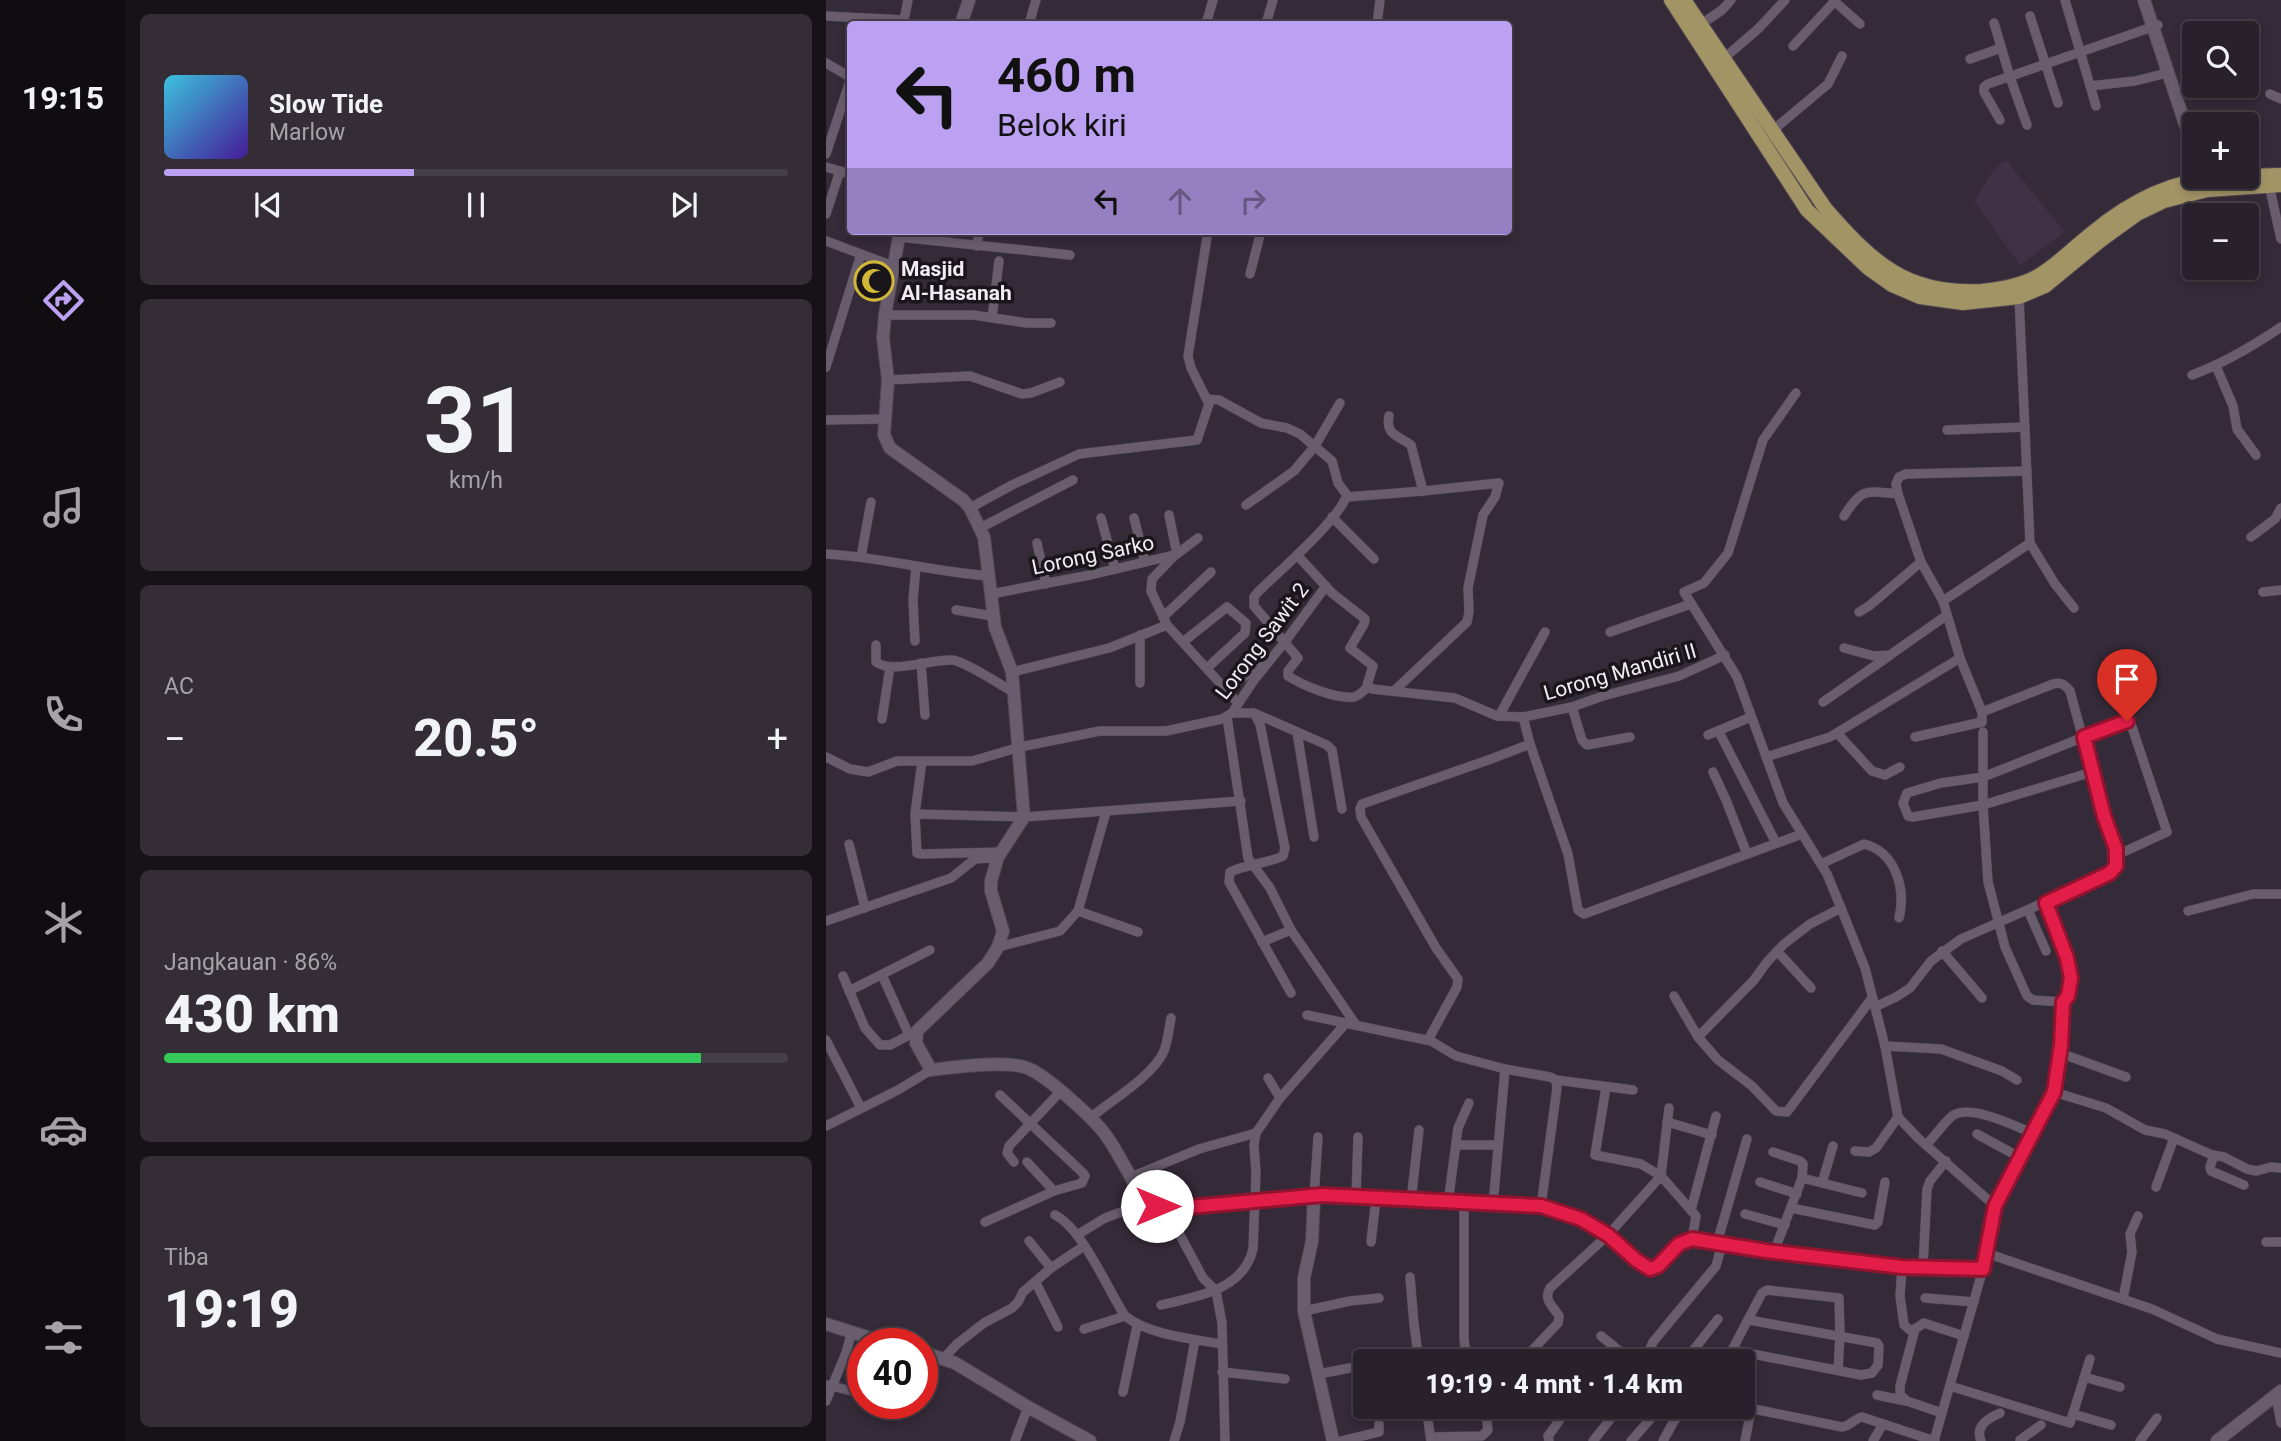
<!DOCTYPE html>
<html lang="id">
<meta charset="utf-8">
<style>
body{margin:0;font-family:Roboto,sans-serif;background:#342d36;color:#f1f3f6;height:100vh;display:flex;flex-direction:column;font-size:26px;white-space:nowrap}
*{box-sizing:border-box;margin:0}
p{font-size:23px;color:#a5a3a8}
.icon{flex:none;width:38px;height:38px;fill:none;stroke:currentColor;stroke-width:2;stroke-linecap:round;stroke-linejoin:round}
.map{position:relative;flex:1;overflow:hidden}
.drawer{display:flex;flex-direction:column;gap:14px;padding:14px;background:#161217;width:700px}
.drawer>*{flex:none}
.guide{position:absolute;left:21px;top:21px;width:665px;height:214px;border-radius:7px;box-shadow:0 4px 10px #0003,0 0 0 2px #443e47;background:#bca0f2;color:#111;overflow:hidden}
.buttons{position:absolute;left:1356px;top:21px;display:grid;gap:14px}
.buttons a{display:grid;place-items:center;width:77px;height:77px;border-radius:7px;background:#28202a;box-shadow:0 4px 10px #0003,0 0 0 2px #443e47;font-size:35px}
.speed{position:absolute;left:21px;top:1328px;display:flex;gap:14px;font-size:35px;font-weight:700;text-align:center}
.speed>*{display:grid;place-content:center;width:91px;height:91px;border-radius:50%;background:#28202a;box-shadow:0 4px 10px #0003,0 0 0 2px #443e47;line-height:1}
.speed .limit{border:10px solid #d22;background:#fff;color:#111}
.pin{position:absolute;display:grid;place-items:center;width:60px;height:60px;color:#fff;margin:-72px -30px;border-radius:50% 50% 50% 0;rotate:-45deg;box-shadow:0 0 7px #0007}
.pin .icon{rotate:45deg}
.me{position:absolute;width:77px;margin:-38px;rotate:90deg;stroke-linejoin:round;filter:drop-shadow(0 0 5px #0008)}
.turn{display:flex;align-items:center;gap:24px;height:147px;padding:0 35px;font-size:32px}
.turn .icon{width:91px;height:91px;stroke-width:2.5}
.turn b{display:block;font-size:49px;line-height:60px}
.lanes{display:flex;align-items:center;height:66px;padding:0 35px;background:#0003;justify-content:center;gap:35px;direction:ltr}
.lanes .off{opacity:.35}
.big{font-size:52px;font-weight:800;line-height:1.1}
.drawer .tile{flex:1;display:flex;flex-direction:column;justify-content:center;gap:10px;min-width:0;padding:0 24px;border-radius:10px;background:#342d36}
.drawer .dial{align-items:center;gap:0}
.dial b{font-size:91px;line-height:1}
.song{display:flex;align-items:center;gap:21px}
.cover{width:84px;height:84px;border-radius:10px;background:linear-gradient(135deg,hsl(190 70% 55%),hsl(260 70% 35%))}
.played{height:7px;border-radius:4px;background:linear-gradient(90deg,#bca0f2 40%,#443e47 40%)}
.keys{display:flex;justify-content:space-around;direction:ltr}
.heat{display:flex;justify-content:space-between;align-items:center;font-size:38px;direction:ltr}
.charge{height:10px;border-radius:5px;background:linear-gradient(90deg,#34c759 86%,#443e47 0)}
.trip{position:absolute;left:527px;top:1349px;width:402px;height:70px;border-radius:7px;background:#28202a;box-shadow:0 4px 10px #0003,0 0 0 2px #443e47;font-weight:800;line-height:70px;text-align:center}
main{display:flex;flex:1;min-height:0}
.menu{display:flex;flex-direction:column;width:126px;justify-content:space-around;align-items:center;background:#100d11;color:#a5a3a8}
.menu .icon{width:49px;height:49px}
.menu .on{color:#bca0f2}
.menu b{font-size:32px;color:#f1f3f6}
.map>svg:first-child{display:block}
.built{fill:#403245}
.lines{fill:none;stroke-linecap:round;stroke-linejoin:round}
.street-casing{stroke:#504752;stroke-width:10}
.secondary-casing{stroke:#504752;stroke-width:14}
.primary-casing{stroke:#504752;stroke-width:16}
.street{stroke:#695d6d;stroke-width:9}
.secondary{stroke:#695d6d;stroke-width:12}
.primary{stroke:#a39465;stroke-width:14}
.route-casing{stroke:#92132f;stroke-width:18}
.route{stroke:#e11d48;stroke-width:12}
.labels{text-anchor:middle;stroke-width:7;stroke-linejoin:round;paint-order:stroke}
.poi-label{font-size:21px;font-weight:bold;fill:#f3ecf5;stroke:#19151b;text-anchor:start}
.street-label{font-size:21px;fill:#f3ecf5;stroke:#19151b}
</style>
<main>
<nav class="menu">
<b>19:15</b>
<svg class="icon on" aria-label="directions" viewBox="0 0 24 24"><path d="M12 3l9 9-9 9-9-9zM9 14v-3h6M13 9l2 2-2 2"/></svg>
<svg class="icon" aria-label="music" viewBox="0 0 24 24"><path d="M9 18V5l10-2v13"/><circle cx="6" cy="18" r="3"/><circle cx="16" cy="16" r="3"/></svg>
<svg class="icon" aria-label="phone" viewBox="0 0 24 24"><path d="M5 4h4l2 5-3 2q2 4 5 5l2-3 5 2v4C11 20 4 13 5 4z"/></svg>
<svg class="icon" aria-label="climate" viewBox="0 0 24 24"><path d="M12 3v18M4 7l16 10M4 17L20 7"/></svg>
<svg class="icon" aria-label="car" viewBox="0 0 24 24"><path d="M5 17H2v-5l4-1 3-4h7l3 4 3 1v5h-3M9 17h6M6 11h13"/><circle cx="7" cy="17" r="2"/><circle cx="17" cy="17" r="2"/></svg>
<svg class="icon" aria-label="filters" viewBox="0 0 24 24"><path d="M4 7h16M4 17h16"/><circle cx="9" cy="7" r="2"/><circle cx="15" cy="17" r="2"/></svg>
</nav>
<section class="drawer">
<div class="tile">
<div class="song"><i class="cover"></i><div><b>Slow Tide</b><p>Marlow</p></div></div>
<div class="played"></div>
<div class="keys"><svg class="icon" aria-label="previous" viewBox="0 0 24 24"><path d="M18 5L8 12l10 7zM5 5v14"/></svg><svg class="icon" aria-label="pause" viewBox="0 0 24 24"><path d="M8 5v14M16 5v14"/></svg><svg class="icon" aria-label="next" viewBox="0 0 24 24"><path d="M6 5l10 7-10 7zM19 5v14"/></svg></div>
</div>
<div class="tile dial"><b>31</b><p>km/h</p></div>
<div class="tile"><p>AC</p>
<div class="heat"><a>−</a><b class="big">20.5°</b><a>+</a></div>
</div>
<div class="tile"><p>Jangkauan · 86%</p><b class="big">430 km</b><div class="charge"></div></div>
<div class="tile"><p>Tiba</p><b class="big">19:19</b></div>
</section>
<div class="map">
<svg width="1455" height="1441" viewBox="0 0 1455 1441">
<rect width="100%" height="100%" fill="#352a38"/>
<polygon class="built" points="1180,160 1239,232 1194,265 1148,201 1168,169"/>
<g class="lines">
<g class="street-casing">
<g id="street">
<polyline points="1007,0 1034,24"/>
<polyline points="1239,0 1270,106"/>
<polyline points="0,16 78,20 82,0"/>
<polyline points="1204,16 1232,103"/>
<polyline points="1168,23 1184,77 1201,125"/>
<polyline points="203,24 210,0"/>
<polyline points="380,24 387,0"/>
<polyline points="440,24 447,0"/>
<polyline points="551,24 554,0"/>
<polyline points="874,25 896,10 905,0"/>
<polyline points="967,46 1009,1"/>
<polyline points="1144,59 1175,48"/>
<polyline points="896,60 933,28 959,0"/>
<polyline points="0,63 24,77"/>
<polyline points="1264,86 1309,81 1341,73"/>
<polyline points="1444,94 1455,99"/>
<polyline points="1174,120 1158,92 1158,87 1162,84 1332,25"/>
<polyline points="946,131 1002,84 1016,56"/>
<polyline points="0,154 24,81"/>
<polyline points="0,167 24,174"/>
<polyline points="1443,185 1455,239"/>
<polyline points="0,214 14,171"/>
<polyline points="73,237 244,255"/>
<polyline points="0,241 67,266"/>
<polyline points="151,246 153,231"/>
<polyline points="424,274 435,231"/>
<polyline points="59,315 147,315 201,323 225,323"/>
<polyline points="166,318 173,261"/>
<polyline points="1390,366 1407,406 1411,429 1430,455"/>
<polyline points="0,367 35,254"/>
<path d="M1366 375C1399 363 1427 346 1455 327"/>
<polyline points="62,380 144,376 196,394 205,393 234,382"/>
<polyline points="970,393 937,440 902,553 878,583 858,592 911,677 957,803 1001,874 1015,908 1039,968 1059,1046 1072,1117 1092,1138 1169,1206"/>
<path d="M381 399 393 400 435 423 461 428 474 434 506 461 512 483 521 495C512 521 453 571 431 593L428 597V606L472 658 462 671V676C478 686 509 699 528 697 533 696 538 690 542 687"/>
<polyline points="0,420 58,419"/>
<polyline points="1121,430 1199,427"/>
<path d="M521 497 597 491 585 445C573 436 559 435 563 416"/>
<polyline points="420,505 468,471 489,446 514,403"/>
<polyline points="144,508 186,485 253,454 371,440 383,404 365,368 362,356 382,231"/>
<polyline points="343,515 351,554"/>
<path d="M1018 516C1036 487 1040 491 1072 494"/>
<polyline points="506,517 548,559"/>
<polyline points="275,518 289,569"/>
<polyline points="308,518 319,562"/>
<polyline points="154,528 247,480"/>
<polyline points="1425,537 1449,519 1455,508"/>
<polyline points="211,543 220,584"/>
<polyline points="1204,543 1229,584 1248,608"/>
<path d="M0 554C55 557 109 572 164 576"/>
<polyline points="471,555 506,593 539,619 538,624 524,648 547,666 541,685 546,689 629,698 671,716 697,717 746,707 777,696 853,676 899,655"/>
<polyline points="348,556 326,579 325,591 341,625 412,703"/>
<polyline points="35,557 45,502"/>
<polyline points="1437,592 1455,590"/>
<polyline points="165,594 264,575 340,557 351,554 372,538"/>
<polyline points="1117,601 1095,562 1072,494 1070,484 1073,477 1080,474 1201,471"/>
<polyline points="130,610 167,616"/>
<polyline points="1033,612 1043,606 1095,562"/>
<polyline points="337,617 385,572"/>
<polyline points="784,632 865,604"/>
<polyline points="89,641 87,601 90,566"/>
<polyline points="357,642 401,607 420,623 419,633 381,668"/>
<path d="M50 645V662C66 674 105 659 126 660 139 661 176 686 189 693"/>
<polyline points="1018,648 1048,656 1064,655 1121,615"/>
<polyline points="95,663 99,715"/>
<polyline points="186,672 283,648 341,625"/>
<polyline points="314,683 314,635"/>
<polyline points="401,691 423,673 437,666"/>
<polyline points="568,691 641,622 643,612 642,588 657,515 669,497 673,483 597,491"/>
<polyline points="997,702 1063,656"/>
<polyline points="746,707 756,740 761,745 804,737"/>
<path d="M406 713H428L434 724 459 848 457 856C440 864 421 864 404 872L403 882 465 993"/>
<polyline points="428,713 501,745 506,750 516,809"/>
<polyline points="673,716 719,632"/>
<polyline points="401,717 422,858 444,888 465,930 530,1025"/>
<polyline points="697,717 704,744 742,854 752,910 758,914 976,834"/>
<polyline points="56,719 64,667"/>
<polyline points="471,732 488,837"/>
<polyline points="893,732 950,843"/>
<polyline points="1157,732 1157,805 1162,882 1179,947 1201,996 1207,1000 1237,1002"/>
<polyline points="1011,733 1046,771 1059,775 1074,767"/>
<polyline points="882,735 925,717"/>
<polyline points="1089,737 1156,722 1156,712 1134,658 1117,601 1204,543 1193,297"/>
<polyline points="0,757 24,769 42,772 71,761 146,761 194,747 274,731 340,731 396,719 406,713 428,680 458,643 500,586"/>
<polyline points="940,757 1004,737 1134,658"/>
<polyline points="887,772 900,800 921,854"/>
<polyline points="1266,772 1157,805 1087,817 1082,816 1077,803 1081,793 1115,783 1157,777 1258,737 1304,721 1341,832 1291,855"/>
<polyline points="89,814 96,761"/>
<polyline points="23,844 39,908"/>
<polyline points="176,852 96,854 91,853 89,814 198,817 415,801"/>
<path d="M995 864 1038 844C1070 852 1080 889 1073 918"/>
<polyline points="1015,908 984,924 958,944 941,962 928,980 872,1037 892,1060 926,1086 950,1111 961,1112 1046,998"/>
<polyline points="1202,910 1220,951"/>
<polyline points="252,911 280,812"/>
<polyline points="1362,911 1427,894 1455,894"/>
<polyline points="0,921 125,878 149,859 166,858"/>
<polyline points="436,942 465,930"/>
<polyline points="172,947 234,931 252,911 312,932"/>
<polyline points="951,951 985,988"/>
<polyline points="1116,951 1156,998"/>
<polyline points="56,975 83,1035"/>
<polyline points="17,976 39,1028 54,1045 64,1045 91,1031"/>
<polyline points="23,991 104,950"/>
<polyline points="848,996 872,1037"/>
<path d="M1049 1007 1070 997 1084 988 1105 961 1135 939 1276 877 1284 873 1290 866V849L1278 816 1244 691C1238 684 1235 682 1227 684L1156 712"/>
<polyline points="481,1015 605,1041 630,1056 679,1069 724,1077 730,1080 731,1088 715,1206"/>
<polyline points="0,1040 35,1108"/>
<polyline points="602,1040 631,987 632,979 610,948 535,817 534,809 536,804 665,759 704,744"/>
<polyline points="1059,1046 1115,1049 1176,1071 1191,1080"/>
<polyline points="1234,1053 1300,1077"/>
<polyline points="730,1080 807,1090"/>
<polyline points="1228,1092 1280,1108 1319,1130 1339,1134 1386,1155 1398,1157 1421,1169 1430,1171 1445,1167 1455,1168"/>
<polyline points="454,1098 520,1023"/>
<polyline points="843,1108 835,1176 870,1216 866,1239"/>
<path d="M264 1118C286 1100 327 1076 338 1051 342 1041 343 1028 345 1018"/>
<polyline points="841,1122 886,1135"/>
<polyline points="0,1126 72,1090 105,1070"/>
<polyline points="1151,1134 1193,1157"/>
<polyline points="492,1137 488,1197 496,1195 715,1206 755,1219 782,1235 810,1260 824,1269 833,1266 853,1244 866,1239 940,1251 1076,1267 1157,1269"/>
<polyline points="630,1145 670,1145"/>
<path d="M1100 1145C1109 1136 1117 1124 1126 1116 1143 1103 1189 1126 1206 1133"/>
<polyline points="1029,1151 1043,1152 1050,1148 1072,1117"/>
<polyline points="947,1152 974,1161 977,1164 976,1178 948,1252"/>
<polyline points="1388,1155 1384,1167 1385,1171 1418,1185"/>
<polyline points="188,1162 181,1153 183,1146 234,1092"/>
<polyline points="201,1162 228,1191"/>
<polyline points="305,1177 373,1149 430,1133"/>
<polyline points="976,1178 1036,1193"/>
<polyline points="934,1182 971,1194"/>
<polyline points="996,1183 1007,1146"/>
<polyline points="1330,1187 1348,1138"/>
<polyline points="530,1197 532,1137"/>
<polyline points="585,1201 593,1130"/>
<polyline points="622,1203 632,1128 643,1103"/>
<polyline points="638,1204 638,1339 641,1362"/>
<polyline points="667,1205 679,1069"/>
<polyline points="965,1208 1049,1225 1052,1222 1059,1182"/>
<polyline points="340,1209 377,1278 390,1291 396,1323 399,1441"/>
<polyline points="865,1210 890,1116"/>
<polyline points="919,1214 959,1225"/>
<path d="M229 1215C256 1228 282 1290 299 1316 323 1335 366 1339 396 1344"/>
<polyline points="159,1222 228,1191 256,1183 259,1176 257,1173 174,1095"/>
<polyline points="251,1235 279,1218 322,1202"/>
<polyline points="203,1241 225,1268"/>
<polyline points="545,1242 550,1199"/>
<polyline points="1440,1242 1455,1242"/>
<polyline points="891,1243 921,1139"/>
<polyline points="1160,1253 1326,1309 1391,1339 1455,1353"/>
<polyline points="1076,1267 1074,1296 1078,1325 1084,1330 1089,1329"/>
<polyline points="1097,1267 1101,1189 1104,1181 1120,1161"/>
<polyline points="584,1277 588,1324 593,1362"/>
<polyline points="210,1283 232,1327"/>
<polyline points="1099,1298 1148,1302"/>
<polyline points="1297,1299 1306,1252 1304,1234 1312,1216"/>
<path d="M335 1305C371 1296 417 1291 427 1249L430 1173 428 1145 430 1133 454 1098 442 1078"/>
<polyline points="478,1311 524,1301 553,1298"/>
<polyline points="258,1329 299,1316"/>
<polyline points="775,1336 807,1362"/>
<polyline points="906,1350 1035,1375 1046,1373 1052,1365 1053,1346 1051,1343 923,1320"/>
<polyline points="118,1358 131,1344 158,1323 186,1308 192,1302 197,1292 225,1268 258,1246"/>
<polyline points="557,1362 565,1360"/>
<path d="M695 1362 732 1323 733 1316C727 1306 717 1300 724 1288L782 1235 835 1176 815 1164 769 1155 780 1087"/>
<polyline points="830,1362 823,1351 827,1342 890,1266 896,1244"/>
<polyline points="858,1362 892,1319"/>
<polyline points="898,1362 906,1350 936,1293 941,1290 1013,1298 1014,1336 1012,1370"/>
<polyline points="396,1372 459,1379"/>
<polyline points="493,1374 539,1365"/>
<polyline points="1258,1377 1294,1387"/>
<polyline points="2,1385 37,1394"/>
<polyline points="1124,1386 1244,1423 1264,1359"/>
<polyline points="297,1392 311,1326"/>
<polyline points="1051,1395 1080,1401"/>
<polyline points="1450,1396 1455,1423"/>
<polyline points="0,1401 20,1353 26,1331"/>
<polyline points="600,1407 605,1441"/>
<polyline points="718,1407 732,1418 733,1421 722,1436 723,1441"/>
<polyline points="1116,1413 1081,1401 1074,1395 1074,1386 1089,1329 1098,1323 1138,1336"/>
<polyline points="1247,1414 1285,1425"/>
<polyline points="605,1437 656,1436 662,1430 659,1407"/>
<polyline points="1194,1440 1215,1425"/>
<polyline points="189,1441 202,1407"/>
<polyline points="348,1441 354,1422 369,1340"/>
<polyline points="515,1441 553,1432 553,1424"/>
<polyline points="767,1441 794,1407"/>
<polyline points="805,1441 835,1407"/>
<polyline points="837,1441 848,1421 861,1407"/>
<path d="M919 1441 925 1410 928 1409 1016 1427C1024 1426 1028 1419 1036 1417L1109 1441"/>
<polyline points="1047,1441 1057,1424"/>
<polyline points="1108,1441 1157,1269 1169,1206 1228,1092 1234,1053 1237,1002 1242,996 1245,978 1241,958 1220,903"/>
<path d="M1155 1441C1149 1426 1161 1419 1174 1413"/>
<polyline points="1314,1441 1331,1418"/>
</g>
</g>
<g class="secondary-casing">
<g id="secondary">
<polyline points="1318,0 1368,151"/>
<polyline points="135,24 143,0"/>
<path d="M74 231 59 315 57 338 62 380 58 435 64 448 137 500 144 508 158 537 169 627 186 672 198 817 172 857 165 881V891L177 931 172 947 162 963 91 1031 90 1043 105 1070C128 1067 180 1060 201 1068 219 1074 262 1114 275 1129 284 1139 291 1153 298 1165 312 1188 312 1201 340 1209L429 1200 488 1197 486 1241 478 1278V1311L507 1441"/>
<polyline points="0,1324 63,1344"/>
<polyline points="96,1352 129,1363 202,1407 264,1441"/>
<polyline points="1391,1441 1455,1391"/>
</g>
</g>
<g class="primary-casing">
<g id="primary">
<polyline points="845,0 981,210 1042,268 1066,285 1094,297 1137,303 1193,297 1219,286 1275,240 1311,214 1338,201 1381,190 1455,185"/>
<path d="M858 0 999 208C1046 262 1080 295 1156 291 1175 289 1195 286 1212 276 1231 265 1248 247 1266 233 1303 202 1346 180 1395 177"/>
<polyline points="1421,176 1455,175"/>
</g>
</g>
<use href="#street" class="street"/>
<use href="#secondary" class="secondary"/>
<use href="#primary" class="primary"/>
</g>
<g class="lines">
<g class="route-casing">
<polyline id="route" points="331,1206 341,1209 496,1195 715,1206 755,1219 782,1235 810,1260 824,1269 832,1266 853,1244 866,1239 940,1251 1076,1267 1157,1269 1169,1206 1228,1092 1235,1045 1237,1002 1242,996 1245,978 1241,958 1220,903 1284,873 1290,866 1290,849 1278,816 1258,737 1301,721"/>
</g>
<use href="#route" class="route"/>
</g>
<defs>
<g id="mosque-ring" transform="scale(2.0125)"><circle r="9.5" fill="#19151b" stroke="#d0b836" stroke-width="1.5"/><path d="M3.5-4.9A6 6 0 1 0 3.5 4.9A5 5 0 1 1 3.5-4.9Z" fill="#d0b836"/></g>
</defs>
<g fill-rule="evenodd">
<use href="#mosque-ring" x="48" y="281"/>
</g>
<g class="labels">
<g class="poi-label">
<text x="75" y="276">Masjid<tspan x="75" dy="24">Al-Hasanah</tspan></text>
</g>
<g class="street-label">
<text transform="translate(267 555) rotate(-12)" y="7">Lorong Sarko</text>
<text transform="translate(436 641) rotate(-53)" y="7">Lorong Sawit 2</text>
<text transform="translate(794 672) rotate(-16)" y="7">Lorong Mandiri II</text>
</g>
</g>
</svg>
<div class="buttons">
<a><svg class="icon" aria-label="search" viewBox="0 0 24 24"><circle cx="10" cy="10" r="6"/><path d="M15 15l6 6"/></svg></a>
<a>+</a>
<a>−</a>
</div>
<div class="speed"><div class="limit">40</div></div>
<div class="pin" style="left:1301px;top:721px;background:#d93025"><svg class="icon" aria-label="arrive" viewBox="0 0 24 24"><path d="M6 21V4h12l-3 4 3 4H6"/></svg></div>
<svg class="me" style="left:331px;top:1206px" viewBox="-20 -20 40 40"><circle r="19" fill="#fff"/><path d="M0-13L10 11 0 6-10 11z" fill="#e11d48"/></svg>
<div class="trip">19:19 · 4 mnt · 1.4 km</div>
<div class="guide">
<div class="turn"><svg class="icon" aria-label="left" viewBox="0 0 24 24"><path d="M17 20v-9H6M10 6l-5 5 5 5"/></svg><div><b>460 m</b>Belok kiri</div></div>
<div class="lanes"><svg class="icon" aria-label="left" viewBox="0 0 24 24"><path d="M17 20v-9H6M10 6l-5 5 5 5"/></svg><svg class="icon off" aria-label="ahead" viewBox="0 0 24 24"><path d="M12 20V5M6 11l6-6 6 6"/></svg><svg class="icon off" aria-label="right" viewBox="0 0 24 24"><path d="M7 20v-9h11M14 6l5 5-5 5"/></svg></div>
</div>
</div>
</main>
